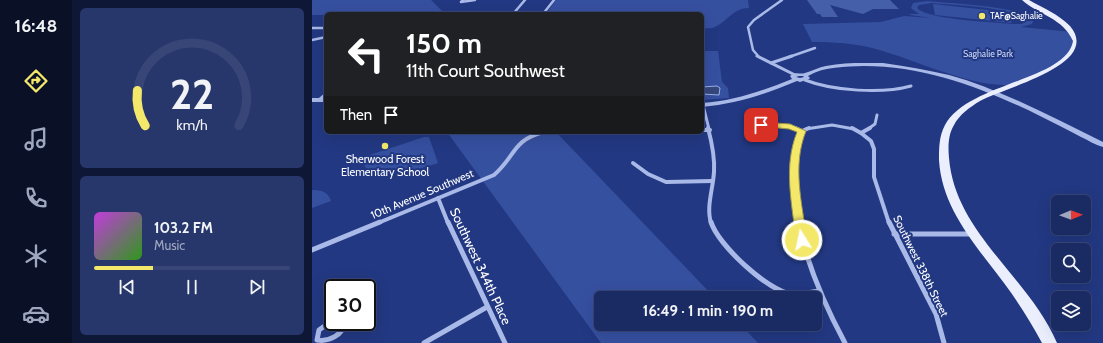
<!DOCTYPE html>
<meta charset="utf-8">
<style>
body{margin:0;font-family:Cabin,sans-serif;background:#27366b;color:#f1f3f6;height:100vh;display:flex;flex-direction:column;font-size:15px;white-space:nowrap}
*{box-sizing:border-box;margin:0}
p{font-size:13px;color:#9fa7be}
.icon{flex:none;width:22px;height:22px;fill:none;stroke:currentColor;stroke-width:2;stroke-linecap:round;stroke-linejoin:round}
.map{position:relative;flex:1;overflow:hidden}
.sheet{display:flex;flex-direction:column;gap:8px;padding:8px;background:#0e1736;width:240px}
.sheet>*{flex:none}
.hud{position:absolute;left:12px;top:12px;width:380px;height:122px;border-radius:6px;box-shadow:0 4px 16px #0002,0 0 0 1px #384677;background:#202124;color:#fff;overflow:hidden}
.needle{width:26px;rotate:89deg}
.tools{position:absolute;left:739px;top:195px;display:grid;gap:8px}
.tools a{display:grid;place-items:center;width:40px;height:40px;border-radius:6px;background:#1a2a62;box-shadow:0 4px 16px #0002,0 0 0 1px #384677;font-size:20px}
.speed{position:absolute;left:12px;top:279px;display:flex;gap:8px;font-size:20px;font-weight:700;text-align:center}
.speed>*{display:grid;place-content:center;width:52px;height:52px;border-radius:50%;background:#1a2a62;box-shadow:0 4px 16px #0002,0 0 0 1px #384677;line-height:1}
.speed .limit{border:2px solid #111;border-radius:6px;background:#fff;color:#111}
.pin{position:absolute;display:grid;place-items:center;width:34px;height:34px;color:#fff;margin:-17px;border-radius:8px;box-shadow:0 2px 6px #0006}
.me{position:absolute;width:44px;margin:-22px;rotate:350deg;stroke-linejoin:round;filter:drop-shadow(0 0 3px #0008)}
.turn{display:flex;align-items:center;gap:14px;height:84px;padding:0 16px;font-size:18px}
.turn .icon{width:52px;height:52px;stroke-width:2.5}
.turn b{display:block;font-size:28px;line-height:34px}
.then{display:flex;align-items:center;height:38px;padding:0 16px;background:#0003;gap:8px;font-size:15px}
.sheet .widget{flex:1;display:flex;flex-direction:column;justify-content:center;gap:6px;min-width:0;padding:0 14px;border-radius:6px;background:#27366b}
.sheet .dial{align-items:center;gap:0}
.dial svg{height:104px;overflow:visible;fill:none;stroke:#384677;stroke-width:7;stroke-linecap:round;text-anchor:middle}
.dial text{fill:#f1f3f6;stroke:none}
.song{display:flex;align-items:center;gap:12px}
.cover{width:48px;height:48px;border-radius:6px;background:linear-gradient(135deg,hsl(290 70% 55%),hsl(110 70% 35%))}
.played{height:4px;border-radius:2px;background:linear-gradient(90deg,#f4e86b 30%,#384677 30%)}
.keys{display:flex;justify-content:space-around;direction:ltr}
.trip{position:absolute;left:282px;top:291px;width:228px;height:40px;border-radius:6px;background:#1a2a62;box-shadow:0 4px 16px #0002,0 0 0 1px #384677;font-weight:800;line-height:40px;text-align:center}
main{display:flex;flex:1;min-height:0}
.menu{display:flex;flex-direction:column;width:72px;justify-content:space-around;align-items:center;background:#0a1127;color:#9fa7be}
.menu .icon{width:28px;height:28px}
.menu .active{color:#f4e86b}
.menu b{font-size:18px;color:#f1f3f6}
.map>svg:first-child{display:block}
.green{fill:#3650a0;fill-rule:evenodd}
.water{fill:#36477d;stroke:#9db1e9}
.building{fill:#465fa9}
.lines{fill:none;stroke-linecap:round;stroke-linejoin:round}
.minor-far3{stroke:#a9b9e8;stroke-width:2.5}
.minor-far2{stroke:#a9b9e8;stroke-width:3}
.minor-far1{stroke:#a9b9e8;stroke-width:4}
.minor{stroke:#a9b9e8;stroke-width:5}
.tertiary{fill:#a9b9e8;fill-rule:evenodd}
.primary{fill:#ebeffd;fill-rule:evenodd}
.route{fill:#f4e86b;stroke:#9f9746}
.poi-dot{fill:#f4e86b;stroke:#223882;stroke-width:1.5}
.labels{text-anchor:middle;stroke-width:4;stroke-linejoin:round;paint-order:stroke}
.far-poi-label{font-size:9px;fill:#fff;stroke:#223882;text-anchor:start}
.far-park-label{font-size:9px;fill:#cdd7f6;stroke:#223882}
.poi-label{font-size:11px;fill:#fff;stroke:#223882}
.street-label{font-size:11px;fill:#fff;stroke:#223882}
.near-street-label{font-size:13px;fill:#fff;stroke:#223882}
</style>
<main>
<nav class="menu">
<b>16:48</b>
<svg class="icon active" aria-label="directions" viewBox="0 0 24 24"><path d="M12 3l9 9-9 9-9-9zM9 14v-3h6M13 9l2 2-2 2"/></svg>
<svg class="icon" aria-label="music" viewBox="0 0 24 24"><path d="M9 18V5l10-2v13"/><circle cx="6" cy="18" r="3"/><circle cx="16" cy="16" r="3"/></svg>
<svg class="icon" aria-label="phone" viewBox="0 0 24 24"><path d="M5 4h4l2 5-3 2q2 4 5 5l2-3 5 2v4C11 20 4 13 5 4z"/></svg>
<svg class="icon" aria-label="climate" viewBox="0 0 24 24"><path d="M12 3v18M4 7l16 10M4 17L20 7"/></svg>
<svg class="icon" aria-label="car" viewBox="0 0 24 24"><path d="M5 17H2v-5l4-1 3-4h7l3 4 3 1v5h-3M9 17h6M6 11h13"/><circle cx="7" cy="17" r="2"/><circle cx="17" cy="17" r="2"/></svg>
</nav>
<section class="sheet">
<div class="widget dial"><svg viewBox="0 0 100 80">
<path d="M14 69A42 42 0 1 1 86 69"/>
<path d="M14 69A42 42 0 0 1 8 42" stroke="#f4e86b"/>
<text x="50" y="56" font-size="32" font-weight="700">22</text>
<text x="50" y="72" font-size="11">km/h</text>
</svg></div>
<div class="widget">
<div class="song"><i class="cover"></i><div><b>103.2 FM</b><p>Music</p></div></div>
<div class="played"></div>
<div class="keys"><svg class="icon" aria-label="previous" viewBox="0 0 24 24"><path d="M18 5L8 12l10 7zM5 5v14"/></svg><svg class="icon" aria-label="pause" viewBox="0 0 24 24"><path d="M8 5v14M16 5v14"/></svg><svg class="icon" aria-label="next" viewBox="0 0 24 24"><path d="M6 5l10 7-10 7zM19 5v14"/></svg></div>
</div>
</section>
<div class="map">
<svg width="791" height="343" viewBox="0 0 791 343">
<rect width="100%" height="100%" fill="#223882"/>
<g class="green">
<polygon points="0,0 119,0 133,14 0,15"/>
<path d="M244 0H436L437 8C421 8 416 21 403 27 400 29 394 28 390 28V14H234Z"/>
<path d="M616 1C638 4 709 5 721 21L720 24 709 27 760 32C769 44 760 55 750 62 740 68 709 85 698 85 654 86 605 60 564 49 543 43 521 42 500 42L491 24 569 22 592 16 620 18 598 15V14H607L599 8 601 3ZM620 3C637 5 708 7 714 21L710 24H700C682 22 616 20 605 8L607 5Z"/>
<polygon points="621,4 694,12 700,23 623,15"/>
<polygon points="390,51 406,51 410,82 416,88 417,98 390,100"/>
<polygon points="135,132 244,132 403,298 289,298 289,324 428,324 446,343 289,343"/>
<path d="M112 137H117L126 163C102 171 81 176 55 170L49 158Z"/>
<path d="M0 190C10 190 16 192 19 201L0 208Z"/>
</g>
<polygon class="water" points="405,86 408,88 407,95 390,94 390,87"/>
<polygon class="building" points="495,0 578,0 587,9 561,9 551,14 518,5 526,17 510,17 508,14 505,14"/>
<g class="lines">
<g class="minor-far3">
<polyline points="151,0 149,2 163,0"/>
<polyline points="201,14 213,0"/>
<polyline points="231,14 242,0"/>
<polyline points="0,28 14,28"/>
<polyline points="0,40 14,37"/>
<polyline points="447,57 441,50 436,27 442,20 470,0"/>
<polyline points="477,57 503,48"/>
</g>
<g class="minor-far2">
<polyline points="445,56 483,75"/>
<polyline points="459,63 480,56"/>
<path d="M493 80C521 91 570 94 599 86"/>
<polyline points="7,100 14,94"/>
<polyline points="391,105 397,129"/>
<polyline points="449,125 478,126 486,129"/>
<polyline points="494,129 520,125 542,129"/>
<polyline points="556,129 563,124 565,115"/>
</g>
<g class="minor-far1">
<path d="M396 128C400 143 403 157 402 172 401 189 394 207 399 223"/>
<polyline points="483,128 490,131"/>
<polyline points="540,128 549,133"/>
<polyline points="558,128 549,133 559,141 562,149 562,177 577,223"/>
<polyline points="390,130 398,130"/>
<polyline points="321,163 336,174 354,182 400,181"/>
<polyline points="126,198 136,223"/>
<path d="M66 223 182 175C204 156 200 140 232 132"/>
<path d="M487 223C480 191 478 161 490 131L497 128"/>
</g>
<g class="minor">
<polyline points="136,222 193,343"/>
<path d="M399 222C406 245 455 290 479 294 488 295 499 292 507 291"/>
<path d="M486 222C495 265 512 304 533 343"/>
<polyline points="577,222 624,314 632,343"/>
<polyline points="582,234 660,234"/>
<polyline points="0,250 68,222"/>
<path d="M21 320 7 330 5 340C17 342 31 335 33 322"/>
<polyline points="112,343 175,307"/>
</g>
<g class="tertiary">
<path d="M571 63C593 66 615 70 637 75 691 90 741 118 791 142V147C783 145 776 140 769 137 756 130 742 123 728 116 673 89 615 66 552 66 533 67 513 66 496 76L498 78 497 79 488 82 485 81C454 94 424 104 390 107V103C422 101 450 91 480 79L478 76C485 71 487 75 493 73 500 71 507 67 514 66 533 62 552 63 571 63ZM487 76H491L492 77 488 78 484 77Z"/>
<rect x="0" y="98" width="14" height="4"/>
</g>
<path class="primary" d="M710 0H717C731 8 746 14 758 26 791 65 690 88 668 101 658 107 647 115 642 125 636 135 636 147 637 158 643 233 717 277 745 343H730C721 326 711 310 700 294 671 253 630 213 627 160 627 148 627 136 633 125 656 83 755 80 761 41 751 18 727 15 710 0Z"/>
</g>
<path class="route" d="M449 122 478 124 494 131C480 166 490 203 495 240L493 242 490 244 484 240C480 203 471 167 485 132L477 129 446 126V123Z"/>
<g class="poi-dot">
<circle cx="670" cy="16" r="4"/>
<circle cx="73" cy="146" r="4"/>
</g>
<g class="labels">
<g class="far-poi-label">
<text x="678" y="19">TAF@Saghalie</text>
</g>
<g class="far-park-label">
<text x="676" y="57">Saghalie Park</text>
</g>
<g class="poi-label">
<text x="73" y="163">Sherwood Forest<tspan x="73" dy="13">Elementary School</tspan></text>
</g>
<g class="street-label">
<text transform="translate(110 194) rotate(-23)" y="4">10th Avenue Southwest</text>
<text transform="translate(609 266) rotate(64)" y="4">Southwest 338th Street</text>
</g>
<g class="near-street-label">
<text transform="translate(169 266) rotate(65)" y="5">Southwest 344th Place</text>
</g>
</g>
</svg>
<div class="tools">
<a><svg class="needle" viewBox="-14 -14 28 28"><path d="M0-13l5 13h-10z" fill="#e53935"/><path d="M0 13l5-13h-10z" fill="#9fa7be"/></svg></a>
<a><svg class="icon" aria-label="search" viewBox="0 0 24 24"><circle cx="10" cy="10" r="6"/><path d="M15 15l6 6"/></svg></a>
<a><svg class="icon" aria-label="layers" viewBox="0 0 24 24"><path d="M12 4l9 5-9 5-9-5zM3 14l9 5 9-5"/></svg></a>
</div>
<div class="speed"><div class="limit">30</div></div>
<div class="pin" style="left:449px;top:125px;background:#d93025"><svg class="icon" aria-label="arrive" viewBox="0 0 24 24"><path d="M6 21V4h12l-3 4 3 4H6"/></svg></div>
<svg class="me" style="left:490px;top:240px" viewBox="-20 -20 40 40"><circle r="17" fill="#f4e86b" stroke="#fff" stroke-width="3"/><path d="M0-11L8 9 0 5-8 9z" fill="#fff"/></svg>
<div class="trip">16:49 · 1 min · 190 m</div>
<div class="hud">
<div class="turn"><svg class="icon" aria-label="left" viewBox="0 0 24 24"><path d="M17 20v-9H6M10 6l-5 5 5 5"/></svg><div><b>150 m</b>11th Court Southwest</div></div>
<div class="then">Then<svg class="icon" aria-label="arrive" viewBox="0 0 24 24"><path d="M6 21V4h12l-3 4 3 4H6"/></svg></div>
</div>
</div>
</main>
